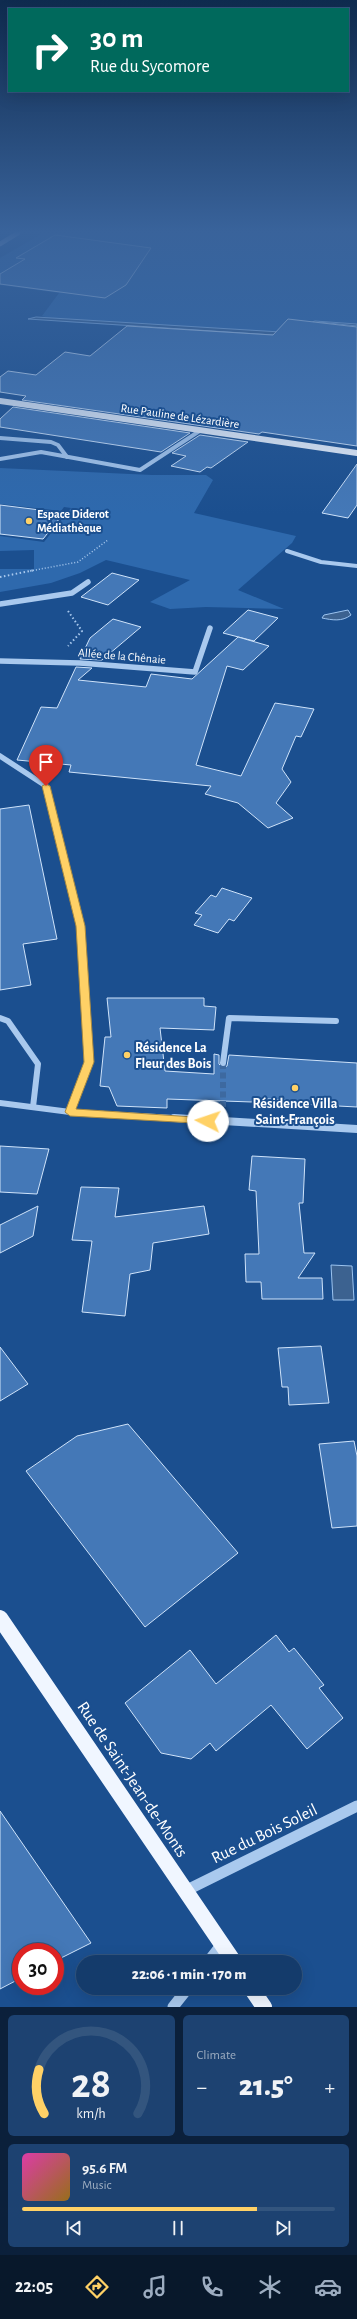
<!DOCTYPE html>
<meta charset="utf-8">
<style>
body{margin:0;font-family:"Alegreya Sans",sans-serif;background:#1d4271;color:#f1f3f6;height:100vh;display:flex;flex-direction:column;font-size:15px;white-space:nowrap}
*{box-sizing:border-box;margin:0}
p{font-size:13px;color:#9dadc1}
.icon{flex:none;width:22px;height:22px;fill:none;stroke:currentColor;stroke-width:2;stroke-linecap:round;stroke-linejoin:round}
.map{position:relative;height:2007px;overflow:hidden}
.drawer{display:flex;flex-direction:column;gap:8px;padding:8px;background:#0b203b;flex:1}
.drawer>*{flex:none}
.top-card{position:absolute;left:8px;top:8px;width:341px;height:84px;border-radius:0px;box-shadow:0 4px 16px #0002,0 0 0 1px #33557e;background:#00695c;color:#fff;overflow:hidden}
.speed{position:absolute;left:12px;top:1943px;display:flex;gap:8px;font-size:20px;font-weight:700;text-align:center}
.speed>*{display:grid;place-content:center;width:52px;height:52px;border-radius:50%;background:#143b6b;box-shadow:0 4px 16px #0002,0 0 0 1px #33557e;line-height:1}
.speed .limit{border:6px solid #d22;background:#fff;color:#111}
.pin{position:absolute;display:grid;place-items:center;width:34px;height:34px;color:#fff;margin:-41px -17px;border-radius:50% 50% 50% 0;rotate:-45deg;box-shadow:0 0 4px #0007}
.pin .icon{rotate:45deg}
.me{position:absolute;width:44px;margin:-22px;rotate:274deg;stroke-linejoin:round;filter:drop-shadow(0 0 3px #0008)}
.turn{display:flex;align-items:center;gap:14px;height:84px;padding:0 16px;font-size:18px}
.turn .icon{width:52px;height:52px;stroke-width:2.5}
.turn b{display:block;font-size:28px;line-height:34px}
.big{font-size:30px;font-weight:800;line-height:1.1}
.drawer .card{flex:1;display:flex;flex-direction:column;justify-content:center;gap:6px;min-width:0;padding:0 14px;border-radius:6px;background:#1d4271}
.drawer .dial{align-items:center;gap:0}
.dial svg{height:104px;overflow:visible;fill:none;stroke:#33557e;stroke-width:7;stroke-linecap:round;text-anchor:middle}
.dial text{fill:#f1f3f6;stroke:none}
.song{display:flex;align-items:center;gap:12px}
.cover{width:48px;height:48px;border-radius:6px;background:linear-gradient(135deg,hsl(320 70% 55%),hsl(40 70% 35%))}
.played{height:4px;border-radius:2px;background:linear-gradient(90deg,#ffd166 75%,#33557e 75%)}
.keys{display:flex;justify-content:space-around;direction:ltr}
.heat{display:flex;justify-content:space-between;align-items:center;font-size:22px;direction:ltr}
.drawer .tiles{flex:1;display:grid;gap:8px;grid-template-columns:1fr 1fr}
.card:last-child{grid-column:span 2}
.trip{position:absolute;left:76px;top:1955px;width:226px;height:40px;border-radius:20px;background:#143b6b;box-shadow:0 4px 16px #0002,0 0 0 1px #33557e;font-weight:800;line-height:40px;text-align:center}
.menu{display:flex;height:64px;justify-content:space-around;align-items:center;background:#08182b;color:#9dadc1}
.menu .icon{width:28px;height:28px}
.menu .on{color:#ffd166}
.menu b{font-size:18px;color:#f1f3f6}
.map>svg:first-child{display:block}
.green{fill:#2e69ad}
.water{fill:#3c6290;stroke:#9cc4f0}
.building{fill:#4478b7;stroke:#cfe3fa}
.lines{fill:none;stroke-linecap:round;stroke-linejoin:round}
.minor-tunnel-far1{stroke:#3d69a0;stroke-width:6;stroke-dasharray:6 3.5;stroke-linecap:butt}
.minor-tunnel{stroke:#3d69a0;stroke-width:8;stroke-dasharray:8 4.5;stroke-linecap:butt}
.path-far1{stroke:#a9c9ee;stroke-width:1.5;stroke-dasharray:1 2;stroke-linecap:butt}
.path{stroke:#a9c9ee;stroke-width:2;stroke-dasharray:1.5 2.5;stroke-linecap:butt}
.minor-far4{stroke:#a9c9ee;stroke-width:4}
.minor-far3{stroke:#a9c9ee;stroke-width:5.5}
.minor-far2{stroke:#a9c9ee;stroke-width:6}
.minor-far1{stroke:#a9c9ee;stroke-width:8}
.minor{stroke:#a9c9ee;stroke-width:11}
.major-far2{stroke:#f0f6ff;stroke-width:4.5}
.major-far1{stroke:#f0f6ff;stroke-width:6}
.major{stroke:#f0f6ff;stroke-width:16}
.route{fill:#ffd166;stroke:#a68842}
.poi-dot{fill:#ffd166;stroke:#1b4f8f;stroke-width:1.5}
.labels{text-anchor:middle;stroke-width:4;stroke-linejoin:round;paint-order:stroke}
.far-street-label{font-size:12px;fill:#fff;stroke:#1b4f8f}
.far-poi-label{font-size:12px;font-weight:bold;fill:#fff;stroke:#1b4f8f;text-anchor:start}
.poi-label{font-size:14px;font-weight:bold;fill:#fff;stroke:#1b4f8f;text-anchor:start}
.near-street-label{font-size:17px;fill:#fff;stroke:#1b4f8f}
</style>
<div class="map">
<svg width="357" height="2007" viewBox="0 0 357 2007">
<rect width="100%" height="100%" fill="#1b4f8f"/>
<g class="green">
<polygon points="43,233 357,233 357,324 329,322 304,337 63,322 42,316 59,293 0,285 0,258"/>
<polygon points="0,468 152,475 206,475 213,480 194,513 296,536 292,543 238,590 284,609 206,607 170,609 150,602 190,580 106,560 80,573 51,583 0,592 0,569 34,569 34,550 0,551 0,536 44,542 71,508 64,507 61,511 0,504"/>
</g>
<g class="water">
<path d="M36 317 297 333C305 331 308 322 315 321L357 324V326L319 322 304 337 28 319Z"/>
<path d="M348 610 351 615C342 622 332 620 322 618L324 615Z"/>
<polygon points="331,1265 352,1266 354,1300 333,1300"/>
</g>
<g class="building">
<polygon points="55,235 70,237 151,248 126,285 105,298 0,284 0,274 25,259 16,258"/>
<polygon points="288,319 357,327 357,446 262,432 259,434 22,400 26,396 0,392 0,377 8,371 36,375 65,352 90,356 127,326 273,335"/>
<polygon points="13,407 190,433 161,452 0,427 0,419"/>
<polygon points="200,435 248,442 211,468 207,467 200,472 171,466 186,456 172,453"/>
<polygon points="357,464 357,505 348,518 322,513"/>
<polygon points="0,505 64,513 43,539 0,534"/>
<polygon points="112,573 139,580 108,605 81,597"/>
<polygon points="248,610 278,618 254,641 223,633"/>
<polygon points="113,619 141,627 102,660 80,659 90,638"/>
<polygon points="238,637 269,646 243,670 227,666 196,765 241,776 275,703 314,709 301,737 296,736 282,769 291,782 276,803 293,818 268,828 238,803 205,794 211,786 69,772 71,765 17,760 41,707 57,708 76,667 92,668 78,680 146,687 151,674 192,679"/>
<polygon points="29,805 57,939 23,944 31,985 0,990 0,809"/>
<polygon points="222,888 252,898 234,921 229,919 218,933 194,925 202,915 195,913 211,895 216,897"/>
<polygon points="107,998 204,998 204,1006 216,1007 214,1030 160,1028 165,1071 214,1074 214,1054 219,1055 219,1064 223,1068 227,1066 229,1055 357,1063 357,1107 300,1104 300,1101 253,1098 252,1102 167,1099 167,1108 117,1106 109,1087 100,1086 105,1037 111,1037"/>
<polygon points="0,1146 49,1149 37,1194 0,1192"/>
<polygon points="252,1156 305,1159 303,1203 299,1203 304,1253 315,1253 298,1278 322,1278 323,1299 262,1299 261,1282 246,1282 245,1254 259,1254 256,1191 249,1190"/>
<polygon points="81,1187 119,1188 115,1217 204,1206 209,1234 153,1243 150,1270 130,1274 125,1316 82,1312 92,1241 72,1240"/>
<polygon points="38,1206 33,1236 0,1253 0,1225"/>
<polygon points="321,1346 329,1403 289,1405 288,1387 282,1387 278,1348"/>
<polygon points="0,1347 28,1384 0,1401"/>
<polygon points="128,1424 238,1553 145,1627 26,1471 77,1436"/>
<polygon points="354,1441 357,1456 357,1526 332,1528 319,1444"/>
<polygon points="276,1635 289,1652 294,1648 324,1685 319,1688 343,1718 307,1749 271,1705 216,1751 210,1743 191,1759 161,1753 125,1703 190,1650 216,1684"/>
<polygon points="0,1811 91,1943 55,1961 55,1952 21,1952 21,1978 0,1989"/>
</g>
<g class="lines">
<polyline class="minor-tunnel-far1" points="223,1063 223,1119"/>
<polyline class="minor-tunnel" points="223,1118 223,1122"/>
<polyline class="path-far1" points="30,571 78,562 108,540"/>
<g class="path">
<polyline points="0,577 35,570"/>
<polyline points="68,611 82,631 68,646"/>
</g>
<g class="minor-far4">
<polyline points="0,438 51,442 58,445 67,457"/>
<polyline points="0,459 41,452 140,470 201,430"/>
<polyline points="287,551 321,562 357,566"/>
</g>
<g class="minor-far3">
<polyline points="0,604 72,593 88,582"/>
<polyline points="0,661 80,663 195,672 210,628"/>
<polyline points="0,756 46,786 52,812"/>
</g>
<g class="minor-far2">
<polyline points="52,811 80,926 89,1062 70,1112"/>
<polyline points="0,1018 8,1021 38,1064 33,1107"/>
<polyline points="223,1063 229,1018 336,1021"/>
<polyline points="0,1103 70,1112 191,1119"/>
</g>
<polyline class="minor-far1" points="174,1118 357,1129"/>
<g class="minor">
<polyline points="185,1891 357,1806"/>
<polyline points="208,1962 222,1944"/>
<polyline points="173,2007 188,1988"/>
</g>
<polyline class="major-far2" points="0,244 18,233"/>
<polyline class="major-far1" points="0,401 357,453"/>
<g class="major">
<polyline points="0,1618 234,1962"/>
<polyline points="251,1988 264,2007"/>
</g>
</g>
<linearGradient id="sky" x2="0" y2="1"><stop stop-color="#0f2b4f"/><stop offset="0.45" stop-color="#39639b"/><stop offset="1" stop-color="#39639b" stop-opacity="0"/></linearGradient>
<rect width="357" height="514" fill="url(#sky)"/>
<polygon class="route" points="46,784 50,786 85,926 94,1062 76,1109 208,1118 213,1121 212,1124 70,1116 65,1112 84,1062 76,926 42,786"/>
<g class="poi-dot">
<circle cx="29" cy="521" r="4"/>
<circle cx="127" cy="1055" r="4"/>
<circle cx="295" cy="1088" r="4"/>
</g>
<g class="labels">
<g class="far-street-label">
<text transform="translate(180 416) rotate(8)" y="4">Rue Pauline de Lézardière</text>
<text transform="translate(122 656) rotate(5)" y="4">Allée de la Chênaie</text>
</g>
<g class="far-poi-label">
<text x="37" y="518">Espace Diderot<tspan x="37" dy="14">Médiathèque</tspan></text>
</g>
<g class="poi-label">
<text x="135" y="1052">Résidence La<tspan x="135" dy="16">Fleur des Bois</tspan></text>
<text x="295" y="1108" text-anchor="middle">Résidence Villa<tspan x="295" dy="16">Saint-François</tspan></text>
</g>
<g class="near-street-label">
<text transform="translate(133 1779) rotate(56)" y="6">Rue de Saint-Jean-de-Monts</text>
<text transform="translate(264 1833) rotate(-26)" y="6">Rue du Bois Soleil</text>
</g>
</g>
</svg>
<div class="speed"><div class="limit">30</div></div>
<div class="pin" style="left:46px;top:786px;background:#d93025"><svg class="icon" aria-label="arrive" viewBox="0 0 24 24"><path d="M6 21V4h12l-3 4 3 4H6"/></svg></div>
<svg class="me" style="left:208px;top:1121px" viewBox="-20 -20 40 40"><circle r="19" fill="#fff"/><path d="M0-13L10 11 0 6-10 11z" fill="#ffd166"/></svg>
<div class="trip">22:06 · 1 min · 170 m</div>
<div class="top-card">
<div class="turn"><svg class="icon" aria-label="right" viewBox="0 0 24 24"><path d="M7 20v-9h11M14 6l5 5-5 5"/></svg><div><b>30 m</b>Rue du Sycomore</div></div>
</div>
</div>
<section class="drawer">
<div class="tiles">
<div class="card dial"><svg viewBox="0 0 100 80">
<path d="M14 69A42 42 0 1 1 86 69"/>
<path d="M14 69A42 42 0 0 1 10 35" stroke="#ffd166"/>
<text x="50" y="56" font-size="32" font-weight="700">28</text>
<text x="50" y="72" font-size="11">km/h</text>
</svg></div>
<div class="card"><p>Climate</p>
<div class="heat"><a>−</a><b class="big">21.5°</b><a>+</a></div>
</div>
<div class="card">
<div class="song"><i class="cover"></i><div><b>95.6 FM</b><p>Music</p></div></div>
<div class="played"></div>
<div class="keys"><svg class="icon" aria-label="previous" viewBox="0 0 24 24"><path d="M18 5L8 12l10 7zM5 5v14"/></svg><svg class="icon" aria-label="pause" viewBox="0 0 24 24"><path d="M8 5v14M16 5v14"/></svg><svg class="icon" aria-label="next" viewBox="0 0 24 24"><path d="M6 5l10 7-10 7zM19 5v14"/></svg></div>
</div>
</div>
</section>
<nav class="menu">
<b>22:05</b>
<svg class="icon on" aria-label="directions" viewBox="0 0 24 24"><path d="M12 3l9 9-9 9-9-9zM9 14v-3h6M13 9l2 2-2 2"/></svg>
<svg class="icon" aria-label="music" viewBox="0 0 24 24"><path d="M9 18V5l10-2v13"/><circle cx="6" cy="18" r="3"/><circle cx="16" cy="16" r="3"/></svg>
<svg class="icon" aria-label="phone" viewBox="0 0 24 24"><path d="M5 4h4l2 5-3 2q2 4 5 5l2-3 5 2v4C11 20 4 13 5 4z"/></svg>
<svg class="icon" aria-label="climate" viewBox="0 0 24 24"><path d="M12 3v18M4 7l16 10M4 17L20 7"/></svg>
<svg class="icon" aria-label="car" viewBox="0 0 24 24"><path d="M5 17H2v-5l4-1 3-4h7l3 4 3 1v5h-3M9 17h6M6 11h13"/><circle cx="7" cy="17" r="2"/><circle cx="17" cy="17" r="2"/></svg>
</nav>
